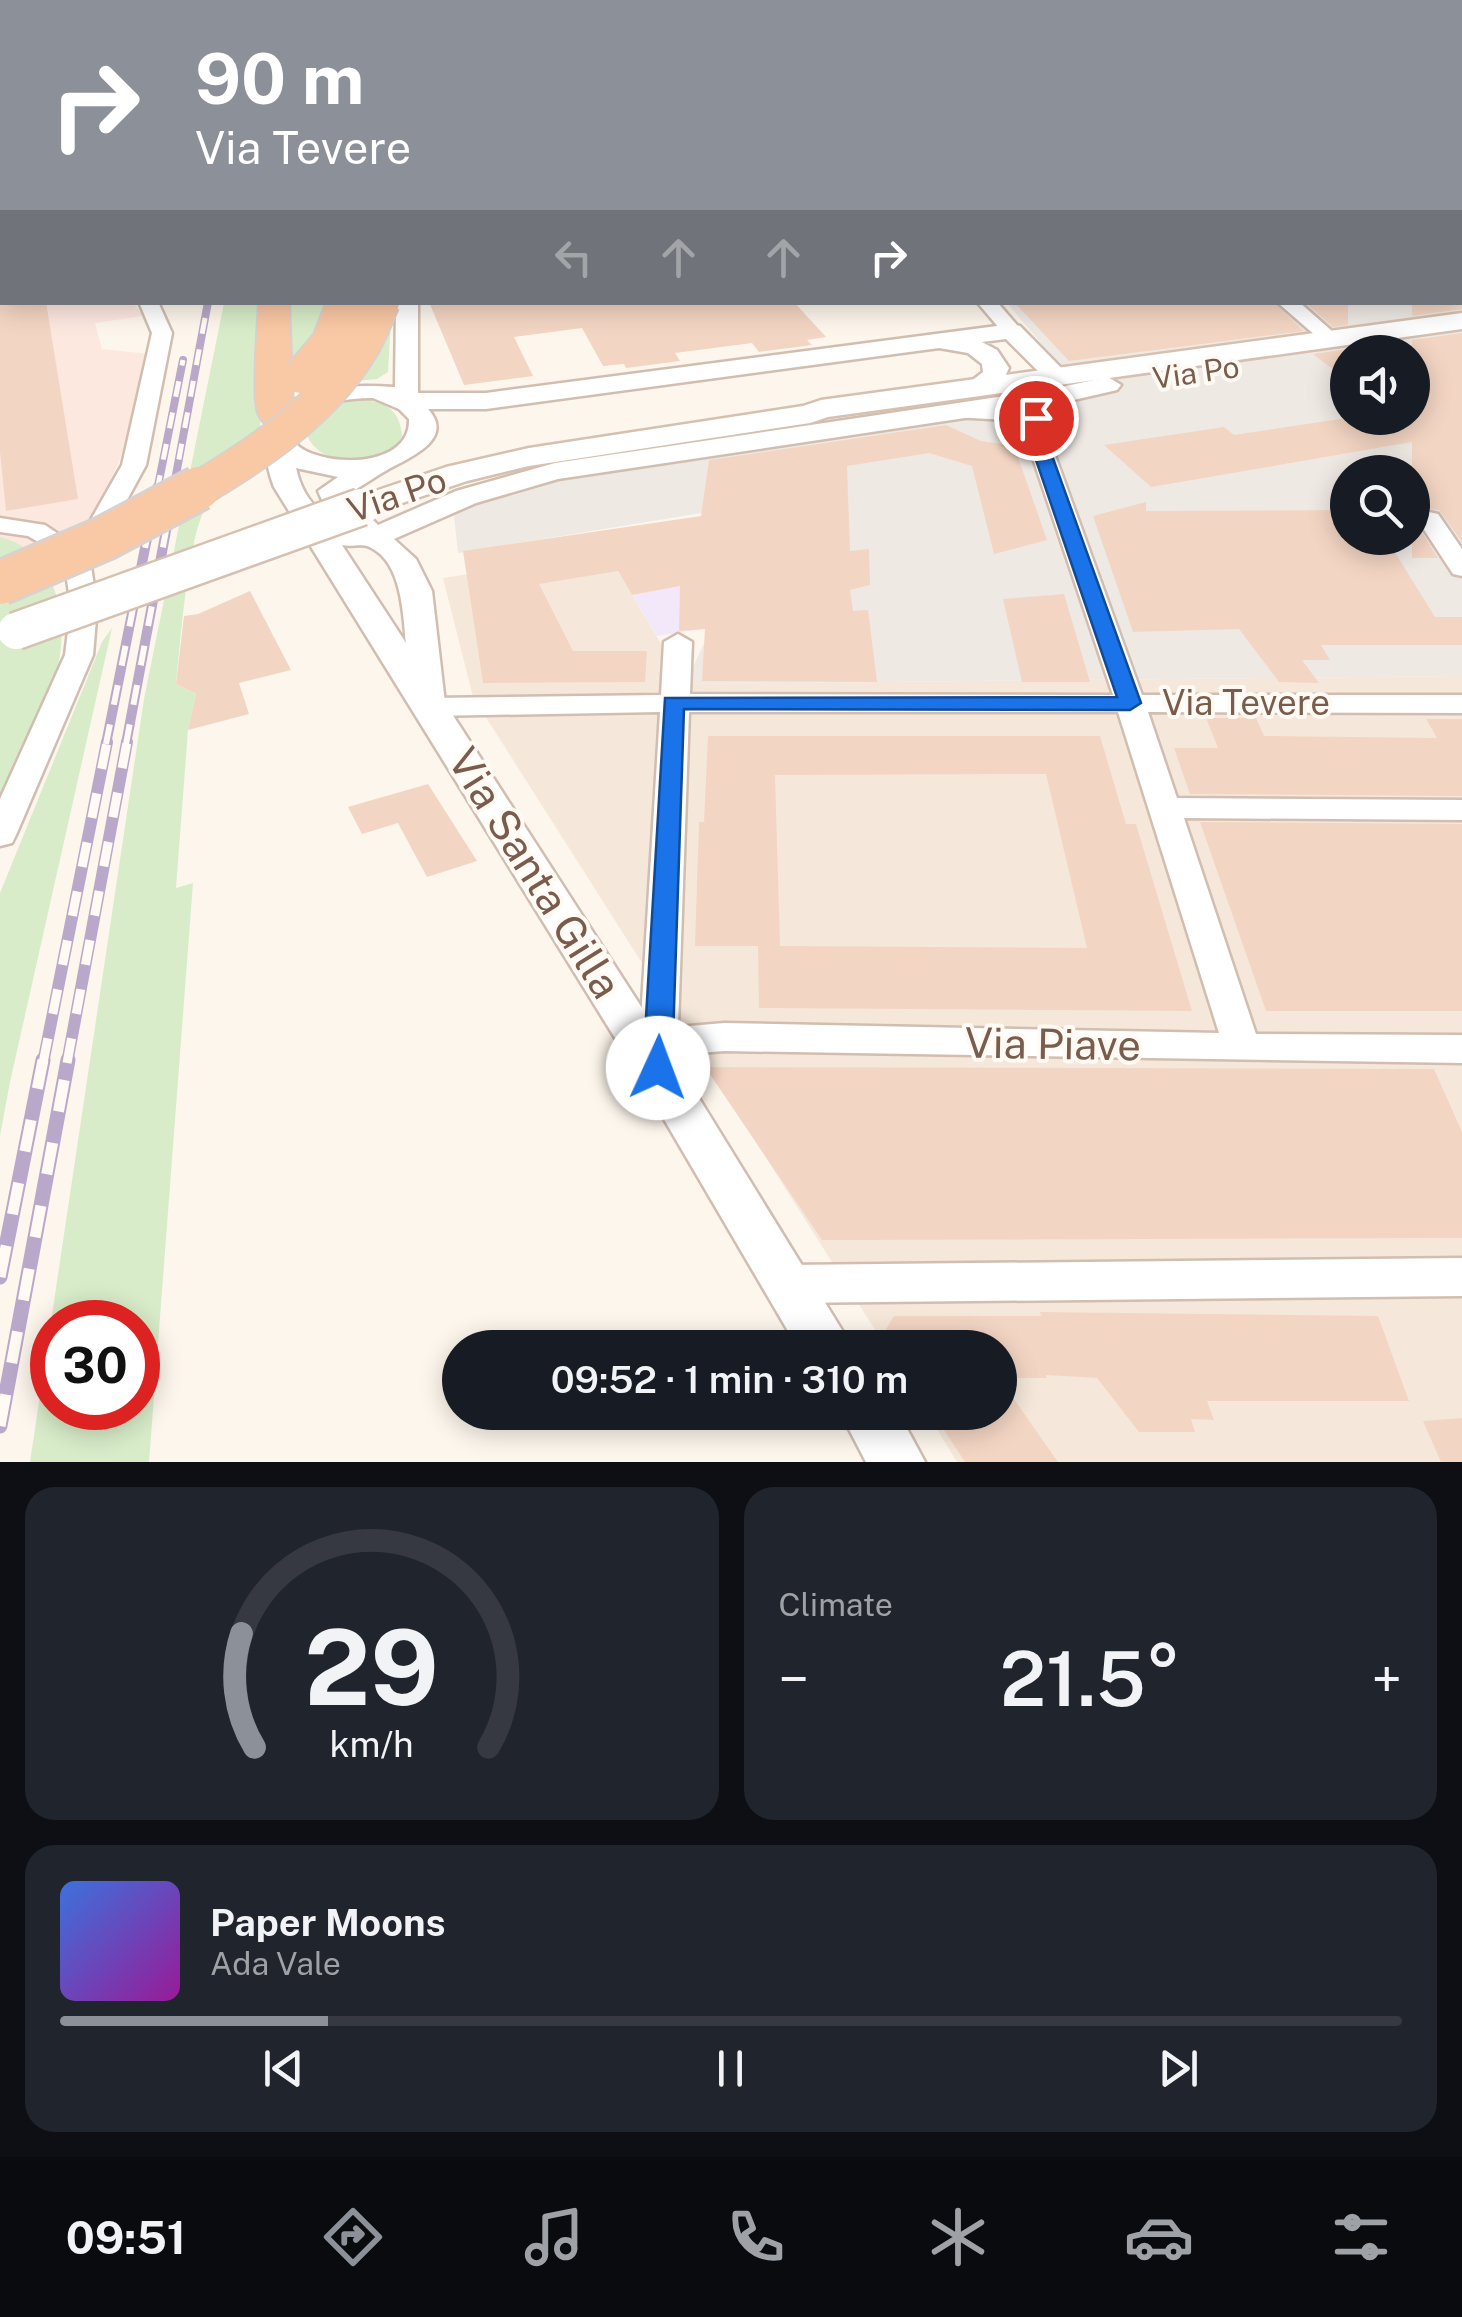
<!DOCTYPE html>
<meta charset="utf-8">
<style>
body{margin:0;font-family:"Public Sans",sans-serif;background:#20242c;color:#f1f3f6;height:100vh;display:flex;flex-direction:column;font-size:38px;white-space:nowrap}
*{box-sizing:border-box;margin:0}
p{font-size:32px;color:#9ea1a6}
.icon{flex:none;width:55px;height:55px;fill:none;stroke:currentColor;stroke-width:2;stroke-linecap:round;stroke-linejoin:round}
.map{position:relative;height:1462px;overflow:hidden}
.drawer{display:flex;flex-direction:column;gap:25px;padding:25px;background:#0d0f14;flex:1}
.drawer>*{flex:none}
.hud{position:absolute;left:0px;top:0px;width:1462px;height:305px;box-shadow:0 5px 25px #0003;background:#8c9099;color:#fff;overflow:hidden}
.buttons{position:absolute;left:1330px;top:335px;display:grid;gap:20px}
.buttons a{display:grid;place-items:center;width:100px;height:100px;border-radius:50%;background:#171b24;box-shadow:0 5px 25px #0003;font-size:50px}
.speed{position:absolute;left:30px;top:1300px;display:flex;gap:20px;font-size:50px;font-weight:700;text-align:center}
.speed>*{display:grid;place-content:center;width:130px;height:130px;border-radius:50%;background:#171b24;box-shadow:0 5px 25px #0003;line-height:1}
.speed .limit{border:15px solid #d22;background:#fff;color:#111}
.pin{position:absolute;display:grid;place-items:center;width:85px;height:85px;color:#fff;margin:-42px;border:5px solid #fff;border-radius:50%;box-shadow:0 2px 10px #0007}
.me{position:absolute;width:110px;margin:-55px;rotate:2deg;stroke-linejoin:round;filter:drop-shadow(0 0 8px #0008)}
.turn{display:flex;align-items:center;gap:35px;height:210px;padding:0 30px;font-size:45px}
.turn .icon{width:130px;height:130px;stroke-width:2.5}
.turn b{display:block;font-size:70px;line-height:85px}
.lanes{display:flex;align-items:center;height:95px;padding:0 30px;background:#0003;justify-content:center;gap:50px;direction:ltr}
.lanes .off{opacity:.35}
.big{font-size:75px;font-weight:600;line-height:1.1}
.drawer .widget{flex:1;display:flex;flex-direction:column;justify-content:center;gap:15px;min-width:0;padding:0 35px;border-radius:30px;background:#20242c}
.drawer .dial{align-items:center;gap:0}
.dial svg{height:260px;overflow:visible;fill:none;stroke:#363941;stroke-width:7;stroke-linecap:round;text-anchor:middle}
.dial text{fill:#f1f3f6;stroke:none}
.song{display:flex;align-items:center;gap:30px}
.cover{width:120px;height:120px;border-radius:15px;background:linear-gradient(135deg,hsl(220 70% 55%),hsl(300 70% 35%))}
.played{height:10px;border-radius:5px;background:linear-gradient(90deg,#8c9099 20%,#363941 20%)}
.keys{display:flex;justify-content:space-around;direction:ltr}
.heat{display:flex;justify-content:space-between;align-items:center;font-size:55px;direction:ltr}
.drawer .tiles{flex:1;display:grid;gap:25px;grid-template-columns:1fr 1fr}
.widget:last-child{grid-column:span 2}
.trip{position:absolute;left:442px;top:1330px;width:575px;height:100px;border-radius:50px;background:#171b24;box-shadow:0 5px 25px #0003;font-weight:600;line-height:100px;text-align:center}
.dock{display:flex;height:160px;justify-content:space-around;align-items:center;background:#090b0e;color:#9ea1a6}
.dock .icon{width:70px;height:70px}
.dock .active{color:#8c9099}
.dock b{font-size:45px;color:#f1f3f6}
.map>svg:first-child{display:block}
.residential{fill:#f5e8da}
.commercial{fill:#fde8e0}
.industrial{fill:#efe9e4;fill-rule:evenodd}
.education{fill:#f3e8fa}
.green{fill:#d8ecc9;fill-rule:evenodd}
.building{fill:#f3d5c3;fill-rule:evenodd}
.lines{fill:none;stroke-linecap:round;stroke-linejoin:round}
.minor-casing{stroke:#d1beb0;stroke-width:5}
.tertiary-casing{stroke:#d1beb0;stroke-width:5}
.secondary-casing{stroke:#d6c0b0;stroke-width:5}
.trunk-casing{stroke:#dad1cd;stroke-width:4}
.minor{fill:#fff;fill-rule:evenodd}
.tertiary{fill:#fff;fill-rule:evenodd}
.secondary{fill:#fff;fill-rule:evenodd}
.trunk{fill:#f9c8a4;fill-rule:evenodd}
.rail-far4-casing{stroke:#b9a8c9;stroke-width:5}
.rail-far3-casing{stroke:#b9a8c9;stroke-width:8}
.rail-far2-casing{stroke:#b9a8c9;stroke-width:10}
.rail-far1-casing{stroke:#b9a8c9;stroke-width:12}
.rail-casing{stroke:#b9a8c9;stroke-width:15}
.rail-far4{stroke:#fffaf3;stroke-width:4;stroke-dasharray:10;stroke-linecap:butt}
.rail-far3{stroke:#fffaf3;stroke-width:5;stroke-dasharray:16;stroke-linecap:butt}
.rail-far2{stroke:#fffaf3;stroke-width:6;stroke-dasharray:20;stroke-linecap:butt}
.rail-far1{stroke:#fffaf3;stroke-width:9;stroke-dasharray:25;stroke-linecap:butt}
.rail{stroke:#fffaf3;stroke-width:11;stroke-dasharray:32;stroke-linecap:butt}
.secondary-bridge-casing{stroke:#d6c0b0;stroke-width:41;stroke-linecap:butt}
.trunk-bridge-far1-casing{stroke:#dad1cd;stroke-width:38;stroke-linecap:butt}
.trunk-bridge-casing{stroke:#dad1cd;stroke-width:48;stroke-linecap:butt}
.secondary-bridge{stroke:#fff;stroke-width:36}
.trunk-bridge-far1{stroke:#f9c8a4;stroke-width:34}
.trunk-bridge{stroke:#f9c8a4;stroke-width:42}
.route{fill:#1a73e8;stroke:#114b97;stroke-width:2.5}
.labels{text-anchor:middle;stroke-width:8;stroke-linejoin:round;paint-order:stroke}
.far-street-label{font-size:30px;fill:#7a5c4d;stroke:#fffaf3}
.street-label{font-size:35px;fill:#7a5c4d;stroke:#fffaf3}
.near-street-label{font-size:42px;fill:#7a5c4d;stroke:#fffaf3}
</style>
<div class="map">
<svg width="1462" height="1462" viewBox="0 0 1462 1462">
<rect width="100%" height="100%" fill="#fdf6ec"/>
<polygon class="residential" points="607,553 685,684 1462,676 1462,1462 957,1462 927,1413 1000,1412 1000,1348 886,1347 473,697 443,578"/>
<polygon class="commercial" points="0,163 2,302 133,303 143,316 95,323 102,349 150,354 120,459 104,497 80,536 0,608"/>
<path class="industrial" d="M1087 0H1462V676L685 684 709 633 720 510 458 553 454 516 473 499 568 473 676 464 1065 372 1007 303 1460 302V2H1045ZM1348 352H1412V418H1348ZM1348 472H1412V538H1348Z"/>
<polygon class="education" points="709,534 707,628 657,636 632,595 654,591"/>
<g class="green">
<polygon points="0,0 411,0 2,3"/>
<path d="M224 303H263L264 377 257 463C239 476 217 489 205 509 188 538 180 647 176 684L196 694 188 730 176 888 193 883 149 1462H30L144 699ZM52 1322H138V1408H52Z"/>
<polygon points="287,303 392,303 388,372 377,379 308,386 286,361"/>
<path d="M366 400C388 403 400 412 402 436 384 472 314 470 305 429L336 402Z"/>
<path d="M0 537C57 550 71 623 56 673 43 714 18 755 0 795Z"/>
<polygon points="112,628 10,1082 0,1136 0,893 102,642"/>
</g>
<g class="building">
<polygon points="0,302 46,302 78,499 6,511 0,452"/>
<polygon points="429,302 794,302 826,337 807,340 812,345 759,352 752,343 675,353 680,361 626,368 624,364 603,366 582,328 514,337 533,376 464,385"/>
<polygon points="1014,302 1273,302 1304,331 1069,361"/>
<polygon points="1305,302 1348,302 1348,325 1333,327"/>
<polygon points="1412,302 1462,302 1462,309 1412,316"/>
<polygon points="1462,333 1462,542 1439,510 1427,509 1413,518 1438,558 1412,558 1412,442 1151,487 1104,445 1224,427 1234,435 1347,418 1412,418 1412,340"/>
<polygon points="1348,349 1348,381 1313,354"/>
<polygon points="946,425 981,441 1014,446 1047,540 994,554 972,466 929,453 847,466 850,551 869,549 870,585 850,590 853,611 868,610 877,682 702,681 705,629 679,631 680,586 632,595 618,571 539,584 573,651 647,651 645,682 483,683 463,551 701,516 709,460"/>
<polygon points="1146,502 1146,511 1348,510 1348,538 1386,538 1435,617 1462,617 1462,645 1321,645 1330,660 1302,660 1319,683 1279,682 1239,629 1133,632 1093,516"/>
<polygon points="250,591 291,670 239,683 249,714 188,730 196,694 176,684 184,616 198,614"/>
<polygon points="1064,594 1090,682 1022,682 1003,599"/>
<polygon points="1206,718 1256,718 1264,736 1437,738 1426,719 1462,719 1462,796 1190,794 1174,748 1218,748"/>
<path d="M708 736H1100L1126 824H1136L1192 1011 759 1008 758 946H695L699 822H704ZM1046 774 1087 948 780 946 775 775Z"/>
<polygon points="428,784 477,861 427,877 398,823 362,834 348,807"/>
<polygon points="1200,822 1462,824 1462,1011 1266,1011"/>
<polygon points="705,1067 1434,1069 1462,1132 1462,1238 822,1240"/>
<polygon points="1040,1312 1378,1316 1409,1401 1207,1401 1214,1420 1191,1419 1195,1432 1139,1432 1097,1378 1046,1375 1047,1378 1000,1378 1000,1348 875,1348 894,1316 1041,1316"/>
<polygon points="1000,1379 1058,1462 965,1462 932,1412 1000,1412"/>
<polygon points="1462,1418 1462,1462 1441,1462 1423,1421"/>
</g>
<g class="lines">
<g class="minor-casing">
<g id="minor">
<polygon points="139,302 158,302 172,333 146,465 91,566 97,607 93,655 16,835 12,843 0,846 0,799 65,655 71,607 65,566 54,551 28,536 0,532 0,518 45,525 76,546 122,465 152,333"/>
<polygon points="977,302 997,302 1022,331 1019,335 1005,335"/>
<polygon points="1277,302 1299,302 1341,339 1338,343 1324,343"/>
<path d="M962 405 1011 407 1044 425 1142 695H1462V713L1148 712 1177 798 1462 800V820L1184 818 1256 1034 1462 1035V1063L724 1051 689 1054C675 1072 668 1086 643 1078L638 1068 660 712 430 716 420 713 415 707 420 701 430 698 661 695 664 642 678 634 692 642 690 694 1113 695 1023 429 1007 420 954 417 951 412 954 407ZM689 712H1118L1219 1033 724 1023 678 1027Z"/>
<polygon points="1429,512 1438,514 1462,549 1462,576 1453,574 1417,519"/>
<polygon points="1462,1258 1462,1296 788,1303 773,1297 766,1284 773,1271 788,1265"/>
</g>
</g>
<g class="tertiary-casing">
<g id="tertiary">
<path d="M396 302H418V393H486L1012 324 1020 326 1070 377 1058 384 1049 382 1006 339 982 342 997 350 1009 368 1003 381 978 394 965 386 983 372 982 364 968 353 939 348 486 409H428C456 440 408 458 387 470 376 476 361 487 347 494L378 525 456 491 555 463 1052 389 1108 377 1121 385 1117 390 1052 405 558 479 476 503 394 539 416 559 432 591 445 703 673 1056 853 1348H798L641 1080 274 487C238 391 328 382 395 387ZM373 398 399 409 409 419C411 468 326 468 298 446 283 405 346 398 373 398ZM296 468 338 477 318 491 325 507 345 526C319 516 302 496 296 468ZM342 545C350 547 361 544 367 546 402 559 403 613 406 643Z"/>
<polygon points="840,1412 898,1412 925,1462 866,1462"/>
</g>
</g>
<g class="secondary-casing">
<g id="secondary">
<polygon points="1180,0 1198,0 1199,2 1182,2"/>
<polygon points="1460,167 1462,168 1462,182 1460,181"/>
<polygon points="1462,313 1462,329 828,417 810,423 529,466 467,481 361,517 349,514 345,507 349,500 446,467 529,448 803,406 821,400"/>
</g>
</g>
<g class="trunk-casing">
<path id="trunk" d="M259 302H289L293 410 302 422 297 430C280 434 265 430 258 413 252 395 258 325 259 302Z"/>
</g>
<use href="#minor" class="minor"/>
<use href="#tertiary" class="tertiary"/>
<use href="#secondary" class="secondary"/>
<use href="#trunk" class="trunk"/>
<g class="rail-far4-casing">
<polyline id="rail-far4" points="424,2 428,0"/>
</g>
<g class="rail-far3-casing">
<g id="rail-far3">
<polyline points="157,491 183,360"/>
<polyline points="173,491 208,302"/>
</g>
</g>
<g class="rail-far2-casing">
<g id="rail-far2">
<polyline points="106,744 157,488"/>
<polyline points="126,744 174,488"/>
</g>
</g>
<g class="rail-far1-casing">
<g id="rail-far1">
<polyline points="43,1063 107,742"/>
<polyline points="67,1063 127,742"/>
</g>
</g>
<g class="rail-casing">
<g id="rail">
<polyline points="0,1277 43,1060"/>
<polyline points="0,1426 68,1060"/>
</g>
</g>
<use href="#rail-far4" class="rail-far4"/>
<use href="#rail-far3" class="rail-far3"/>
<use href="#rail-far2" class="rail-far2"/>
<use href="#rail-far1" class="rail-far1"/>
<use href="#rail" class="rail"/>
<g class="secondary-bridge-casing">
<polyline id="secondary-bridge" points="16,631 361,507"/>
</g>
<g class="trunk-bridge-far1-casing">
<g id="trunk-bridge-far1">
<polyline points="301,376 329,343 345,302"/>
<path d="M195 491C255 456 321 412 359 351 369 336 375 318 382 302"/>
</g>
</g>
<g class="trunk-bridge-casing">
<polyline id="trunk-bridge" points="0,583 105,538 199,488"/>
</g>
<use href="#secondary-bridge" class="secondary-bridge"/>
<use href="#trunk-bridge-far1" class="trunk-bridge-far1"/>
<use href="#trunk-bridge" class="trunk-bridge"/>
</g>
<polygon class="route" points="1036,413 1045,418 1041,425 1141,703 1130,710 684,709 672,1068 668,1076 658,1079 647,1076 643,1068 665,698 1117,697 1024,425 1030,415"/>
<g class="labels">
<g class="far-street-label">
<text transform="translate(1196 373) rotate(-8)" y="10">Via Po</text>
</g>
<g class="street-label">
<text transform="translate(397 495) rotate(-19)" y="12">Via Po</text>
<text x="1246" y="715">Via Tevere</text>
</g>
<g class="near-street-label">
<text transform="translate(535 873) rotate(58)" y="15">Via Santa Gilla</text>
<text transform="translate(1053 1044) rotate(1)" y="15">Via Piave</text>
</g>
</g>
</svg>
<div class="buttons">
<a><svg class="icon" aria-label="sound" viewBox="0 0 24 24"><path d="M4 9h4l5-4v14l-5-4H4zM17 9q2 3 0 6"/></svg></a>
<a><svg class="icon" aria-label="search" viewBox="0 0 24 24"><circle cx="10" cy="10" r="6"/><path d="M15 15l6 6"/></svg></a>
</div>
<div class="speed"><div class="limit">30</div></div>
<div class="pin" style="left:1036px;top:418px;background:#d93025"><svg class="icon" aria-label="arrive" viewBox="0 0 24 24"><path d="M6 21V4h12l-3 4 3 4H6"/></svg></div>
<svg class="me" style="left:658px;top:1068px" viewBox="-20 -20 40 40"><circle r="19" fill="#fff"/><path d="M0-13L10 11 0 6-10 11z" fill="#1a73e8"/></svg>
<div class="trip">09:52 · 1 min · 310 m</div>
<div class="hud">
<div class="turn"><svg class="icon" aria-label="right" viewBox="0 0 24 24"><path d="M7 20v-9h11M14 6l5 5-5 5"/></svg><div><b>90 m</b>Via Tevere</div></div>
<div class="lanes"><svg class="icon off" aria-label="left" viewBox="0 0 24 24"><path d="M17 20v-9H6M10 6l-5 5 5 5"/></svg><svg class="icon off" aria-label="ahead" viewBox="0 0 24 24"><path d="M12 20V5M6 11l6-6 6 6"/></svg><svg class="icon off" aria-label="ahead" viewBox="0 0 24 24"><path d="M12 20V5M6 11l6-6 6 6"/></svg><svg class="icon" aria-label="right" viewBox="0 0 24 24"><path d="M7 20v-9h11M14 6l5 5-5 5"/></svg></div>
</div>
</div>
<section class="drawer">
<div class="tiles">
<div class="widget dial"><svg viewBox="0 0 100 80">
<path d="M14 69A42 42 0 1 1 86 69"/>
<path d="M14 69A42 42 0 0 1 10 34" stroke="#8c9099"/>
<text x="50" y="56" font-size="32" font-weight="700">29</text>
<text x="50" y="72" font-size="11">km/h</text>
</svg></div>
<div class="widget"><p>Climate</p>
<div class="heat"><a>−</a><b class="big">21.5°</b><a>+</a></div>
</div>
<div class="widget">
<div class="song"><i class="cover"></i><div><b>Paper Moons</b><p>Ada Vale</p></div></div>
<div class="played"></div>
<div class="keys"><svg class="icon" aria-label="previous" viewBox="0 0 24 24"><path d="M18 5L8 12l10 7zM5 5v14"/></svg><svg class="icon" aria-label="pause" viewBox="0 0 24 24"><path d="M8 5v14M16 5v14"/></svg><svg class="icon" aria-label="next" viewBox="0 0 24 24"><path d="M6 5l10 7-10 7zM19 5v14"/></svg></div>
</div>
</div>
</section>
<nav class="dock">
<b>09:51</b>
<svg class="icon active" aria-label="directions" viewBox="0 0 24 24"><path d="M12 3l9 9-9 9-9-9zM9 14v-3h6M13 9l2 2-2 2"/></svg>
<svg class="icon" aria-label="music" viewBox="0 0 24 24"><path d="M9 18V5l10-2v13"/><circle cx="6" cy="18" r="3"/><circle cx="16" cy="16" r="3"/></svg>
<svg class="icon" aria-label="phone" viewBox="0 0 24 24"><path d="M5 4h4l2 5-3 2q2 4 5 5l2-3 5 2v4C11 20 4 13 5 4z"/></svg>
<svg class="icon" aria-label="climate" viewBox="0 0 24 24"><path d="M12 3v18M4 7l16 10M4 17L20 7"/></svg>
<svg class="icon" aria-label="car" viewBox="0 0 24 24"><path d="M5 17H2v-5l4-1 3-4h7l3 4 3 1v5h-3M9 17h6M6 11h13"/><circle cx="7" cy="17" r="2"/><circle cx="17" cy="17" r="2"/></svg>
<svg class="icon" aria-label="filters" viewBox="0 0 24 24"><path d="M4 7h16M4 17h16"/><circle cx="9" cy="7" r="2"/><circle cx="15" cy="17" r="2"/></svg>
</nav>
